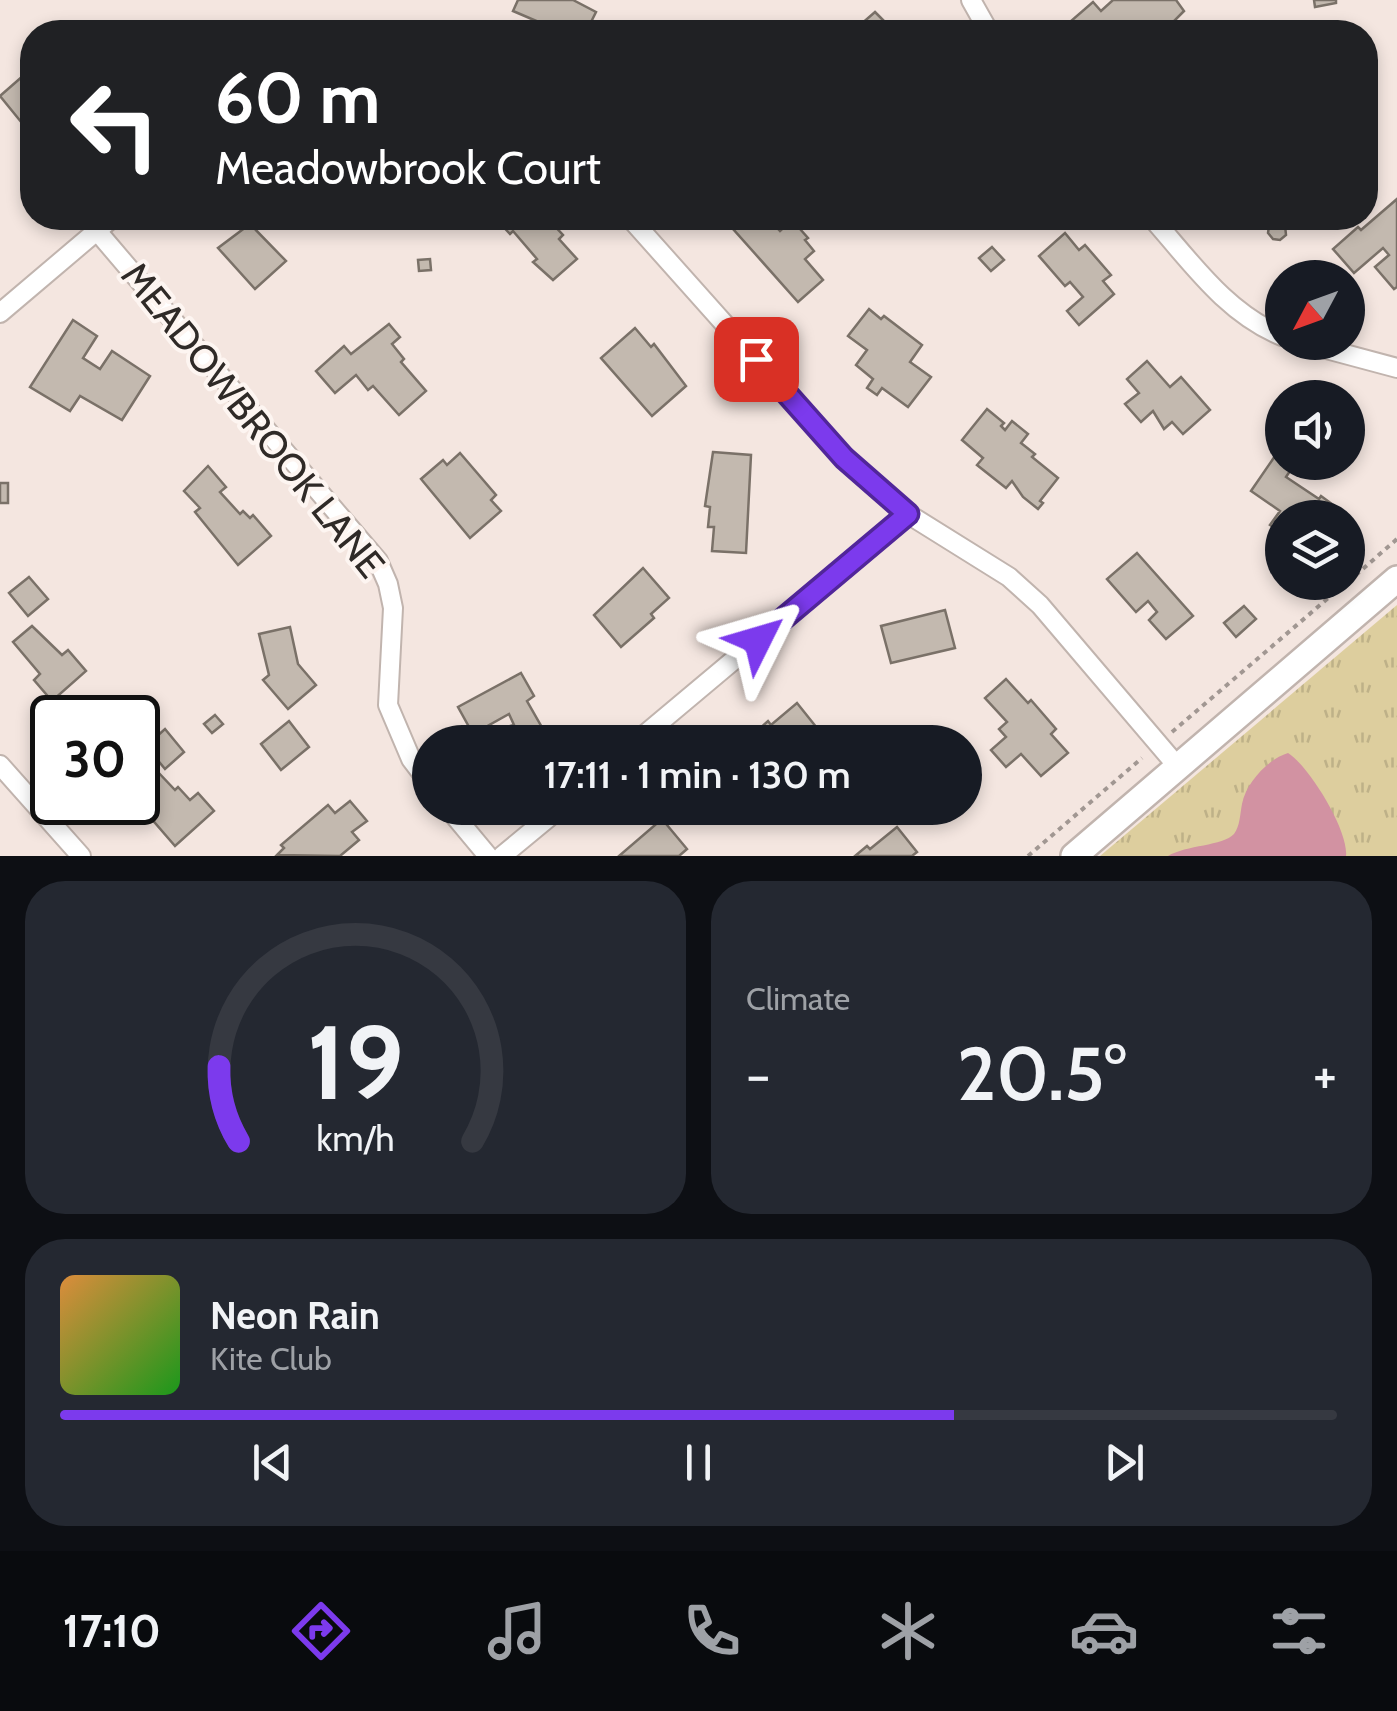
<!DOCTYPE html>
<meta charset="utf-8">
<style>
body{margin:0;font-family:Cabin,sans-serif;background:#242831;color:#f1f3f6;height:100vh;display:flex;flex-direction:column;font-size:38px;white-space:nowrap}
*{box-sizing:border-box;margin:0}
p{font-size:32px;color:#9ea1a6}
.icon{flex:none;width:55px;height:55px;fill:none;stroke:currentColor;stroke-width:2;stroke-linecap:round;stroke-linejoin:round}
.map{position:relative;height:856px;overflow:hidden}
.drawer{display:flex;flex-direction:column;gap:25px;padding:25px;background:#0d0f14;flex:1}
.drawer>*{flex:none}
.top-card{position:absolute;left:20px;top:20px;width:1358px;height:210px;border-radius:40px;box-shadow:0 5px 15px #0003;background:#202124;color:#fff;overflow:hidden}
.needle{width:65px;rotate:229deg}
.controls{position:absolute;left:1265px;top:260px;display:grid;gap:20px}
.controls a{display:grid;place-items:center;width:100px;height:100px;border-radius:50%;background:#171b24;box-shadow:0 5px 15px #0003;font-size:50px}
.speed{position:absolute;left:30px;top:695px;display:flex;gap:20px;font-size:50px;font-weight:700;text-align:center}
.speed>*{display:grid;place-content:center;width:130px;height:130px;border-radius:50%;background:#171b24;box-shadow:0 5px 15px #0003;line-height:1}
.speed .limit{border:5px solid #111;border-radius:15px;background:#fff;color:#111}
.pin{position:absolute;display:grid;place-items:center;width:85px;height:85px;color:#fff;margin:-42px;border-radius:20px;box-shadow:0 5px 15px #0006}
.me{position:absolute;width:110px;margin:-55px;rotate:50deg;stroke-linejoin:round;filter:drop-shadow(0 0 8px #0008)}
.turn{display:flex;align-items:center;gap:35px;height:210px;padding:0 30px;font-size:45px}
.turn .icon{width:130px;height:130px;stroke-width:2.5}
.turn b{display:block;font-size:70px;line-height:85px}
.big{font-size:75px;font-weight:600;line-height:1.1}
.drawer .tile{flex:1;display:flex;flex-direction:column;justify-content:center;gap:15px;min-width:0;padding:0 35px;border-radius:40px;background:#242831}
.drawer .dial{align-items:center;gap:0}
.dial svg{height:260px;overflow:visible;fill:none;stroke:#363941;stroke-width:7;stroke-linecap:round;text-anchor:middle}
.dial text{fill:#f1f3f6;stroke:none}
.song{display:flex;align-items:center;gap:30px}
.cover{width:120px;height:120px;border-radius:15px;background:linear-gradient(135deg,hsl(30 70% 55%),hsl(120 70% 35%))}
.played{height:10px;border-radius:5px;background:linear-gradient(90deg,#7c3aed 70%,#363941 70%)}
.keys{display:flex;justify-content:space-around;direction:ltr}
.heat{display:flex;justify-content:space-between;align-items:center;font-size:55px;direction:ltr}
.drawer .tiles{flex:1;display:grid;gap:25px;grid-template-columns:1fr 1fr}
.tile:last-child{grid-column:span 2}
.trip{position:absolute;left:412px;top:725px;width:570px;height:100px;border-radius:50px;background:#171b24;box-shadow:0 5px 15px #0003;font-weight:600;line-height:100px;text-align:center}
.dock{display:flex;height:160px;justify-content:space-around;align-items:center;background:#090b0e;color:#9ea1a6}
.dock .icon{width:70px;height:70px}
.dock .on{color:#7c3aed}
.dock b{font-size:45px;color:#f1f3f6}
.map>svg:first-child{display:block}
.grass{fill:url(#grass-tufts)}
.water{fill:#d292a2}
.building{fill:#c3b9af;stroke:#7a7168;stroke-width:2.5}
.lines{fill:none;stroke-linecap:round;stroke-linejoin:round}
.minor-casing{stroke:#c1b4ae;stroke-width:22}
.secondary-casing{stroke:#c1b4ae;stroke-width:30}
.path{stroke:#a19792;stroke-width:4;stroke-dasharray:5 5;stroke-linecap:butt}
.minor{stroke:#fff;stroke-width:18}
.secondary{stroke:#fff;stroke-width:25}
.route-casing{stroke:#51269a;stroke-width:25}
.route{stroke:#7c3aed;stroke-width:18}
.labels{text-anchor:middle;stroke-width:8;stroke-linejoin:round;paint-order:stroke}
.street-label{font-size:38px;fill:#2f2a27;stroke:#fdf5f1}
</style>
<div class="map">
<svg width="1397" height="856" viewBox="0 0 1397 856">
<defs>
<pattern id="grass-tufts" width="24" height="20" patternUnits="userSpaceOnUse" patternTransform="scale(2.5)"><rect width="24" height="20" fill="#ddce9e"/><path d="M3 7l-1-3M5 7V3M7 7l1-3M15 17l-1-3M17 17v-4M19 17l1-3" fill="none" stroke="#beb188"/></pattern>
</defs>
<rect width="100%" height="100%" fill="#f4e6e0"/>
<polygon class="grass" points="1397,605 1397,856 1100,856"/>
<path class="water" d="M1288 753C1309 766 1349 831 1346 856H1168C1186 845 1223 846 1234 834 1240 826 1240 814 1242 804 1246 783 1268 759 1288 753Z"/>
<g class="building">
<polygon points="518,0 573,0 596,12 586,32 562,32 513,11"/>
<polygon points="1113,0 1176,0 1184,11 1174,21 1177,29 1172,32 1124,32 1121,29 1117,32 1081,32 1071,21 1093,2 1101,11"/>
<polygon points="1314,0 1336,0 1336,3 1315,7"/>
<polygon points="875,12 895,32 852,32"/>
<polygon points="32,68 32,122 26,128 0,96"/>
<polygon points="1397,199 1397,287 1394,289 1375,267 1389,255 1383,248 1354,273 1333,249 1358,227 1361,230"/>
<polygon points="500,218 547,218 563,235 559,239 577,259 553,280 533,262 537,259 513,231 510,234 497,220"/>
<polygon points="748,218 768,218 780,231 792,220 808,238 805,240 814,251 805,259 823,280 798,302 734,230"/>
<polygon points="1261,218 1294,218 1285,225 1286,235 1280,240 1273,239 1268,233 1269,226"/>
<polygon points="250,224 286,261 255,289 218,248"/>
<polygon points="1065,233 1079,250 1085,245 1111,275 1103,281 1114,294 1079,325 1067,311 1083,297 1070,282 1065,286 1039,256"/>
<polygon points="992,247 1004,260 991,271 979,258"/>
<polygon points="430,259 431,270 419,271 418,260"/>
<polygon points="869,309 881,319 884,316 922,345 910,362 931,377 908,407 882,388 877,395 867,388 873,379 856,365 867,350 848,336"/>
<polygon points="73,320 97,336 83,358 100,369 112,351 150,376 122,420 80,396 70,411 30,387"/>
<polygon points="389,324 400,337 392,344 404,359 401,362 426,391 399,415 373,386 368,390 356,375 335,393 316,371 344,346 351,354"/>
<polygon points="635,328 651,347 654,344 686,386 652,416 601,358"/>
<polygon points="1147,361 1170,387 1181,377 1210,410 1183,434 1172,422 1164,429 1153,411 1141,422 1125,404 1139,393 1127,379"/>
<polygon points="987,409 1004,423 1001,426 1005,430 1012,421 1028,434 1021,443 1035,454 1032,457 1058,478 1040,501 1043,503 1038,509 1023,497 1012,481 1006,488 977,465 983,458 962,440"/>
<polygon points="713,452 751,455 746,553 712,551 714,527 708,527 710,507 705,506"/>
<polygon points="460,453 496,495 491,500 501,511 470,538 421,479 443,460 447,465"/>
<polygon points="1275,456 1292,468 1286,477 1319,499 1321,496 1336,507 1333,511 1330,509 1325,518 1282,518 1281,532 1270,525 1280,511 1251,491"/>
<polygon points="208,466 226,487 220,492 240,514 243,511 250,518 253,515 271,536 238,565 195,512 200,508 184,491"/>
<rect x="0" y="483" width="8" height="20"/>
<polygon points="1137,553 1193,616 1166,639 1149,620 1157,612 1148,601 1136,612 1107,579"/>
<polygon points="643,568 669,598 651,614 654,618 621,647 594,615"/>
<polygon points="29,577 48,599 28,616 9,593"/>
<polygon points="1244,606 1256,619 1236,637 1224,623"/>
<polygon points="945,610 955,648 891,663 881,626"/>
<polygon points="32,626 62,655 68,650 86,671 52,701 34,680 40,674 13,642"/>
<polygon points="290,627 298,664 316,685 288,709 263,680 269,675 259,634"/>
<polygon points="521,673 534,696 527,701 544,731 519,742 510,726 514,725 509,714 473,734 458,707"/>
<polygon points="1006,679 1028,703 1031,700 1056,729 1051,734 1068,753 1041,776 1021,754 1006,767 991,750 1006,737 999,729 1007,722 985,698"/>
<polygon points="797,703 817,728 812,732 819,742 745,742 768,721 771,725"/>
<polygon points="215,715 223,724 212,733 204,724"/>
<polygon points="289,721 309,747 281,770 261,744"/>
<polygon points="165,729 184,752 165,769 146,746"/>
<polygon points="157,771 175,790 178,787 190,800 198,793 214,811 175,846 137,802 138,788"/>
<polygon points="350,801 367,821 352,832 359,840 340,856 277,855 284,848 281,845 328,805 335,813"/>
<polygon points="662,819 687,849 679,856 619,856"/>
<polygon points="897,827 917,852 912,856 855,856 867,846 870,849"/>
</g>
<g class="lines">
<g class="minor-casing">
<g id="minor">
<polyline points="971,0 989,32"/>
<polyline points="630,218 844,458 908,514 1009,577 1040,605 1178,767"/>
<path d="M1152 218C1191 262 1226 313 1282 336"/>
<polyline points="97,231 378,561 388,584 393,608 388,705 411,759 430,784"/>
<polyline points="0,313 112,218"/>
<polyline points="1300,342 1397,368"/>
<polyline points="636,742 908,514"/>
<polyline points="0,765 81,856"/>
<polyline points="448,808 488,856"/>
<polyline points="502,856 560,808"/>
</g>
</g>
<g class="secondary-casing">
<polyline id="secondary" points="1074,856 1397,579"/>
</g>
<g class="path">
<polyline points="1348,582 1397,539"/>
<polyline points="1172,732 1347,582"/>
<polyline points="1028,856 1142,758"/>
</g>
<use href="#minor" class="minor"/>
<use href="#secondary" class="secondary"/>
</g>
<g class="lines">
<g class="route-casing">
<polyline id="route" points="756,359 844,458 908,514 758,640"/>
</g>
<use href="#route" class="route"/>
</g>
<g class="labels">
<g class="street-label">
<text transform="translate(253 420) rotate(51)" y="13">MEADOWBROOK LANE</text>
</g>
</g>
</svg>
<div class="controls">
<a><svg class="needle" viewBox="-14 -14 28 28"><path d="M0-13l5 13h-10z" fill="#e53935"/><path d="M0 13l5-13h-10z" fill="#9ea1a6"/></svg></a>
<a><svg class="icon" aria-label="sound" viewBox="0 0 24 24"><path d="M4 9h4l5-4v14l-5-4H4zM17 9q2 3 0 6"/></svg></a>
<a><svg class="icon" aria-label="layers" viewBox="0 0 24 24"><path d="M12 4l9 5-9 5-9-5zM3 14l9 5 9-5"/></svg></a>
</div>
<div class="speed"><div class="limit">30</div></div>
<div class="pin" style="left:756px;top:359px;background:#d93025"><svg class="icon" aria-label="arrive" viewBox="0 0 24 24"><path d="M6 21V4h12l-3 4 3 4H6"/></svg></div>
<svg class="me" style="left:758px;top:640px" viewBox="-20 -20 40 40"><path d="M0-17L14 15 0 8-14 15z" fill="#7c3aed" stroke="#fff" stroke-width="4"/></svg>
<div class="trip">17:11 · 1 min · 130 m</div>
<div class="top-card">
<div class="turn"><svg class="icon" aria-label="left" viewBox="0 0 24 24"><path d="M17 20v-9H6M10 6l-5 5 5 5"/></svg><div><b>60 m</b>Meadowbrook Court</div></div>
</div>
</div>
<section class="drawer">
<div class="tiles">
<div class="tile dial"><svg viewBox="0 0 100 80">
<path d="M14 69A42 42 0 1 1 86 69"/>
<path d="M14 69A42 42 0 0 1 8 46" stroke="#7c3aed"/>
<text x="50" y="56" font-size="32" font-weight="700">19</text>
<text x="50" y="72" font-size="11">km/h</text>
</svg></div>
<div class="tile"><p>Climate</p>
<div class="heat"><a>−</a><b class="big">20.5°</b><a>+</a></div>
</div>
<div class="tile">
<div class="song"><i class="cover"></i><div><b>Neon Rain</b><p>Kite Club</p></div></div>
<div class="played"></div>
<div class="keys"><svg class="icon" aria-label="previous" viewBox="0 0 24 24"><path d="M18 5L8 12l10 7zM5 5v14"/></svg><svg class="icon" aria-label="pause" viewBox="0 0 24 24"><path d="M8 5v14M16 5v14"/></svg><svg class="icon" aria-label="next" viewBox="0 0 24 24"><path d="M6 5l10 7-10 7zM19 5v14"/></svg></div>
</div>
</div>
</section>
<nav class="dock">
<b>17:10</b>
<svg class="icon on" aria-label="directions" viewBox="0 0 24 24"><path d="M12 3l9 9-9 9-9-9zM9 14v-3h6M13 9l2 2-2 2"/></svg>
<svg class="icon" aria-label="music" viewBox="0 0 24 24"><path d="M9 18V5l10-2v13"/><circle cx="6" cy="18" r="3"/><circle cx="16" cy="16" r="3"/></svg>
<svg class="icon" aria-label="phone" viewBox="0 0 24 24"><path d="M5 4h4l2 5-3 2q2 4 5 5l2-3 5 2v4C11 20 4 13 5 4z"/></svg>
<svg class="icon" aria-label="climate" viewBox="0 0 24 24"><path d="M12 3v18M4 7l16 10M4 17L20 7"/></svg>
<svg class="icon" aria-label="car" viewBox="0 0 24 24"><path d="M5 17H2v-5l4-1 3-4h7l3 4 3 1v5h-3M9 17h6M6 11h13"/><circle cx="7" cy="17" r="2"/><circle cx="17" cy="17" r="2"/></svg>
<svg class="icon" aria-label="filters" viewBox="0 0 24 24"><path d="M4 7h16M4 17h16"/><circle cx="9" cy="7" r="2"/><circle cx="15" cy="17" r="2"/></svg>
</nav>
